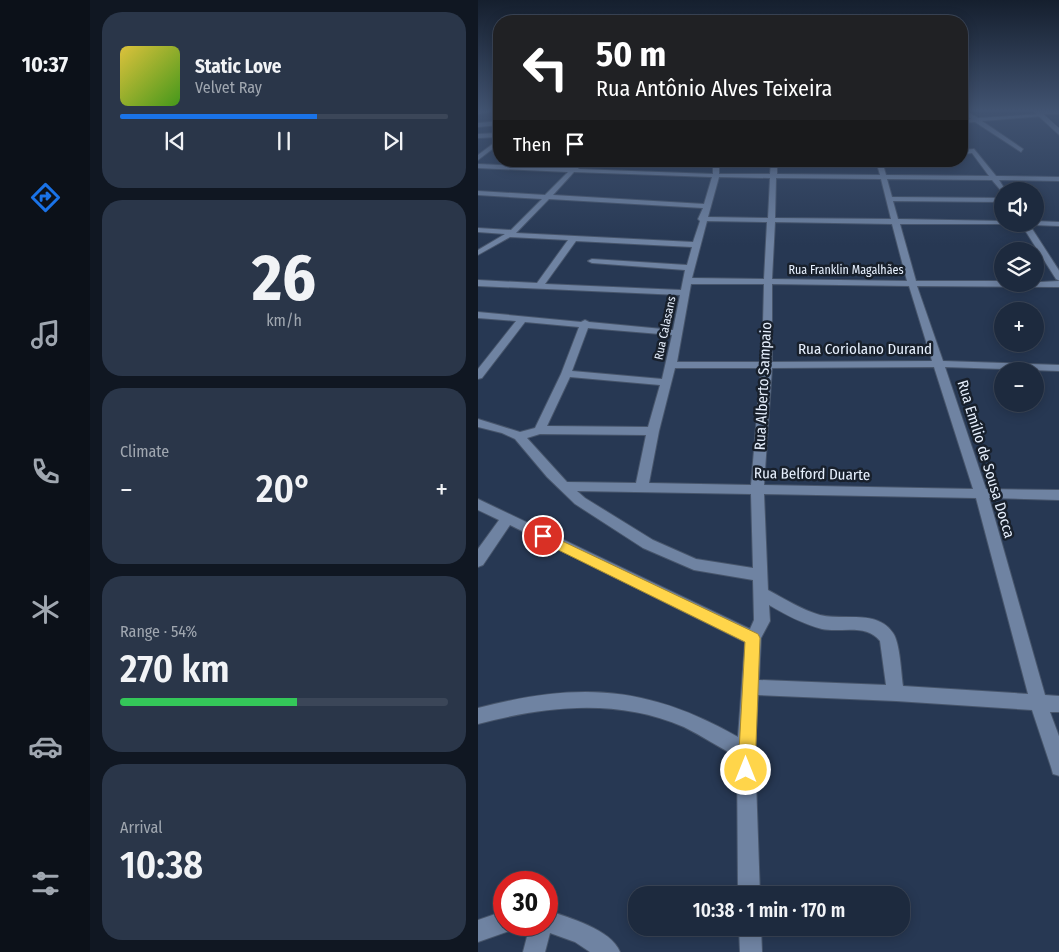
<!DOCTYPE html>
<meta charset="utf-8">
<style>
body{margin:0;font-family:"Fira Sans Condensed",sans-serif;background:#2a3649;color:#f1f3f6;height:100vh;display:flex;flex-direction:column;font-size:19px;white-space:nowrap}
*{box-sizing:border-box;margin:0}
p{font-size:16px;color:#a0a7b0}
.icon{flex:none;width:28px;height:28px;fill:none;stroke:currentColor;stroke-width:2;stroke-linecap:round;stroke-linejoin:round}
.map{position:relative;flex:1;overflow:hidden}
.details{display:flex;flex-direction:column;gap:12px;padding:12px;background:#101722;width:388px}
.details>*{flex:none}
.top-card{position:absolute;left:15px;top:15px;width:475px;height:152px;border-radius:20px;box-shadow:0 2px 12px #0003,0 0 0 1px #3b4658;background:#202124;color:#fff;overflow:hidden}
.tools{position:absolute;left:516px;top:182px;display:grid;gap:10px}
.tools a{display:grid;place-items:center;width:50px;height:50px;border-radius:50%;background:#1d2a3e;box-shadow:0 2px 12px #0003,0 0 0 1px #3b4658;font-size:25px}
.speed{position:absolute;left:15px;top:871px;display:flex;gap:10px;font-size:25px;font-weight:700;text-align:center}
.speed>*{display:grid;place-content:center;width:65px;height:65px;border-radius:50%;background:#1d2a3e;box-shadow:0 2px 12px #0003,0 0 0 1px #3b4658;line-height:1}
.speed .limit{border:8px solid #d22;background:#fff;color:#111}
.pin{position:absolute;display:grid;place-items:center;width:42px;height:42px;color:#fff;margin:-21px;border:2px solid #fff;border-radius:50%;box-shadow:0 1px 5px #0007}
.me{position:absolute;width:55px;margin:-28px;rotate:0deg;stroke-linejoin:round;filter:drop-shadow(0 0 4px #0008)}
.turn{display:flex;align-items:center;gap:18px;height:105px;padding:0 20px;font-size:22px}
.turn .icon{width:65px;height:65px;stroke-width:2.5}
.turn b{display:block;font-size:35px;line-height:42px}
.then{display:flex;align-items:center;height:48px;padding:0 20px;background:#0003;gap:10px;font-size:19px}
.big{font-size:38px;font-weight:600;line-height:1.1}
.details .tile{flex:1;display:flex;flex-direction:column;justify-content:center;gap:8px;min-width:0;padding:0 18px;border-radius:20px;background:#2a3649}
.details .dial{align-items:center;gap:0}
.dial b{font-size:65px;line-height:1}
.song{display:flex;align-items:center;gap:15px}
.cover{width:60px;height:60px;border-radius:8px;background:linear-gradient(135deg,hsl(50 70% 55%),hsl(100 70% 35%))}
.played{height:5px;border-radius:2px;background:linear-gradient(90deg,#1a73e8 60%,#3b4658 60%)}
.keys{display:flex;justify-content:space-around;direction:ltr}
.heat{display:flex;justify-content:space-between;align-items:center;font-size:28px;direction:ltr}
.charge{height:8px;border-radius:4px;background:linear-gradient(90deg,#34c759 54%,#3b4658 0)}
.trip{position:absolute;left:150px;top:886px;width:282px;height:50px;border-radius:20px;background:#1d2a3e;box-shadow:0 2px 12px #0003,0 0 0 1px #3b4658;font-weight:600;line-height:50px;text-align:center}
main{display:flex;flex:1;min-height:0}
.dock{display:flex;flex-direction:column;width:90px;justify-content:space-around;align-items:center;background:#0c1119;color:#a0a7b0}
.dock .icon{width:35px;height:35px}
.dock .selected{color:#1a73e8}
.dock b{font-size:22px;color:#f1f3f6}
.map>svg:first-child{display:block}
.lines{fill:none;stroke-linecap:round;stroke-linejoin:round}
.street-casing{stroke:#47556b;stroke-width:2}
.secondary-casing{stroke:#47556b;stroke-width:1}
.street{fill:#6f83a2;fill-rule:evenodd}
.secondary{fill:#6f83a2;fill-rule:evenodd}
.route{fill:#ffd54a;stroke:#a68a30}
.labels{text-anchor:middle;stroke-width:5;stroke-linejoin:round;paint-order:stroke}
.far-street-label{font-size:12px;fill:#e7f0fe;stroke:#18202c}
.street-label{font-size:15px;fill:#e7f0fe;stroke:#18202c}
</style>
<main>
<nav class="dock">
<b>10:37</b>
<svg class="icon selected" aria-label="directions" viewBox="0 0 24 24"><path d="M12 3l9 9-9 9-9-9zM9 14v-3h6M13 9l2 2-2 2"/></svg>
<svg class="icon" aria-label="music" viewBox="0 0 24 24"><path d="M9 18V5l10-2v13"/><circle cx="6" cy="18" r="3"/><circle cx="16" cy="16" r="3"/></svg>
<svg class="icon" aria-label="phone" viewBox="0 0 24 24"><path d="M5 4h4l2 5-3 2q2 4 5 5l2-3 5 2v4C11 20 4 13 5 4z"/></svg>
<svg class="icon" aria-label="climate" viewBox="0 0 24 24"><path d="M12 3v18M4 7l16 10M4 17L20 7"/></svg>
<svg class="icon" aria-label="car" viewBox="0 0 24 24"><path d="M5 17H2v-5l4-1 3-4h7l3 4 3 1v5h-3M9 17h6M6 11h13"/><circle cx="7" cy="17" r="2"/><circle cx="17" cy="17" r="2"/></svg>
<svg class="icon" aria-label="filters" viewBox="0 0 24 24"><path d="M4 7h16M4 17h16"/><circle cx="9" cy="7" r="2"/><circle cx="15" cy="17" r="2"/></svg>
</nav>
<section class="details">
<div class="tile">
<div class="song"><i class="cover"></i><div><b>Static Love</b><p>Velvet Ray</p></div></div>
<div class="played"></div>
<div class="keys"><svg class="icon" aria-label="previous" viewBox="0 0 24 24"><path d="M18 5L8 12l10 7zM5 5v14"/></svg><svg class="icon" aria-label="pause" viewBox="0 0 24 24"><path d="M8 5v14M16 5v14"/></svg><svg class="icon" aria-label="next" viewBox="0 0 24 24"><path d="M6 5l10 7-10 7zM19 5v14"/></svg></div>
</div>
<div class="tile dial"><b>26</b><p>km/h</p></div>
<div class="tile"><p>Climate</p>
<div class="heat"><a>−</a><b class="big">20°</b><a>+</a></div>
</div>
<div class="tile"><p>Range · 54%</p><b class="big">270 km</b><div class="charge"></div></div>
<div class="tile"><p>Arrival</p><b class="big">10:38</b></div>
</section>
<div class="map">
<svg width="582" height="952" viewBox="0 0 582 952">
<rect width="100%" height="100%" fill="#273853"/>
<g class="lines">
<g class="street-casing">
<g id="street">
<polygon points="0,111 17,111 0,114"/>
<polygon points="484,111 489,111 500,118 563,114 566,116 504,121 545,149 543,152 497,122 484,123 484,119 493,119"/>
<polygon points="560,111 582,111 582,114 558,114"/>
<polygon points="21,121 21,125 0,127 0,123"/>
<polygon points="21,133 21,137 0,138 0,134"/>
<polygon points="16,143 21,144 0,160 0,155"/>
<path d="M496 149 518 176 582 177V181L521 180 528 191 525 193 514 180 409 179 414 197 525 198V202L415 201 420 219 525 221V224H528H422L438 281H525V284L582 281V287L439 286 465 361 582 365V371L467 367 508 489 582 490V500L511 498 567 695 582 696V712H572L582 739V776L575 774 573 767 554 710 418 701 280 695 277 752 282 895H260L259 757C241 747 224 736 206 727 139 698 68 706 0 724V708C100 682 169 685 260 737L267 642 32 525 5 565 0 567V549L21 520 0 510V499L272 629 276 620 275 580 216 570 165 548 97 504 69 477 37 439 24 433 0 427V419L42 432 57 428 83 374 101 327 47 322 4 378 0 379V369L38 321 0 318V312L103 322 107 320 111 322 195 330 202 295 0 286V280L59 283 90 240 32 237 0 255V250L27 234 0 232V228L33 230 64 199 0 195V191L67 195 90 172 0 168V164L93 168 100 161H107L100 169 235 174V161H241V174H292L293 161H299V174L402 175 398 161H404L408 175 511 176 494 153 484 154V150ZM96 172 234 177 226 204 75 195ZM241 177 292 178 290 218 230 217ZM298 178 403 179 413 219 297 218ZM71 199 225 208 220 219 222 221 215 242 38 233ZM229 221 289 222 286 279 214 278ZM297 222 414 224 429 281 294 279ZM98 241 214 247 209 265 114 259 110 261 114 263 207 270 203 290 67 284ZM213 284H286L284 362H199ZM294 284 431 286 454 361 294 362ZM110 328 194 335 184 379 94 371ZM456 367 495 489 286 485 294 368ZM197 368H283L273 485 171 483 181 431ZM92 377 182 385 170 427 69 426ZM62 434 168 435 158 483 89 482 49 438ZM99 491 273 494 275 568 218 559 175 540 107 498ZM286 494 498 498 550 694 425 686C423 672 422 643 415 633 399 609 366 621 342 615 324 610 307 599 290 590ZM291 605C308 615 325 624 344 629 363 633 388 623 402 641L408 685 281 680 283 638 292 621Z"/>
<polygon points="558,221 582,222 582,226 555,225"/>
<polygon points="543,224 551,224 582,272 582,281 578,279"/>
<path d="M69 910C91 918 133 929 142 952H112L97 942 72 933 67 952H45L52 925H69Z"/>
<polygon points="26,911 26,925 36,925 34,930 0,942 0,920"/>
<polygon points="261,928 283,928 284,952 262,952"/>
</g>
</g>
<g class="secondary-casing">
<polygon id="secondary" points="555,111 562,111 582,129 582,136"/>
</g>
<use href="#street" class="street"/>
<use href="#secondary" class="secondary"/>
</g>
<linearGradient id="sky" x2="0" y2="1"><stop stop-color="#151f2e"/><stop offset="0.45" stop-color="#415371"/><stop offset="1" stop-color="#415371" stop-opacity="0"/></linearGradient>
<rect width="582" height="245" fill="url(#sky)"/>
<polygon class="route" points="65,532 280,634 282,638 277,770 274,775 268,778 262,775 260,770 267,642 60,540 58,536 60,533"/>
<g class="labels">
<g class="far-street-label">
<text x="368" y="274">Rua Franklin Magalhães</text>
<text transform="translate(187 328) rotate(-78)" y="4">Rua Calasans</text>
</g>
<g class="street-label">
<text x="387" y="354">Rua Coriolano Durand</text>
<text transform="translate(285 386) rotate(-87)" y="5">Rua Alberto Sampaio</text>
<text transform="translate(508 459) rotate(73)" y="5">Rua Emílio de Sousa Docca</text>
<text transform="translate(334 474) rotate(1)" y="5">Rua Belford Duarte</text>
</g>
</g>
</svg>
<div class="tools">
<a><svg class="icon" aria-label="sound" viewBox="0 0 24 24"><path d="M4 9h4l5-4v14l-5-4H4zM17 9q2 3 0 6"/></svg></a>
<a><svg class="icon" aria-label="layers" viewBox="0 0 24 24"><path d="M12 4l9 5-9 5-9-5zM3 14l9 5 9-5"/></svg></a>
<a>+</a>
<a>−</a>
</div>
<div class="speed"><div class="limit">30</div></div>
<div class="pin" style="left:65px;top:536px;background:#d93025"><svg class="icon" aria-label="arrive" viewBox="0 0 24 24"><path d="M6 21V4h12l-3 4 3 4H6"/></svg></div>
<svg class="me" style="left:268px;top:770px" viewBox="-20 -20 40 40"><circle r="17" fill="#ffd54a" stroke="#fff" stroke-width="3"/><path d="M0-11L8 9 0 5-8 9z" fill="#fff"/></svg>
<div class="trip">10:38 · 1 min · 170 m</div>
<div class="top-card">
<div class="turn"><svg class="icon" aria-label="left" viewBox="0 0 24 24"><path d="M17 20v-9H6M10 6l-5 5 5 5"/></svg><div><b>50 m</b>Rua Antônio Alves Teixeira</div></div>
<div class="then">Then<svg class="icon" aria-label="arrive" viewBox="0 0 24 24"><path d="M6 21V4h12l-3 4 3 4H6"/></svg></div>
</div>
</div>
</main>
